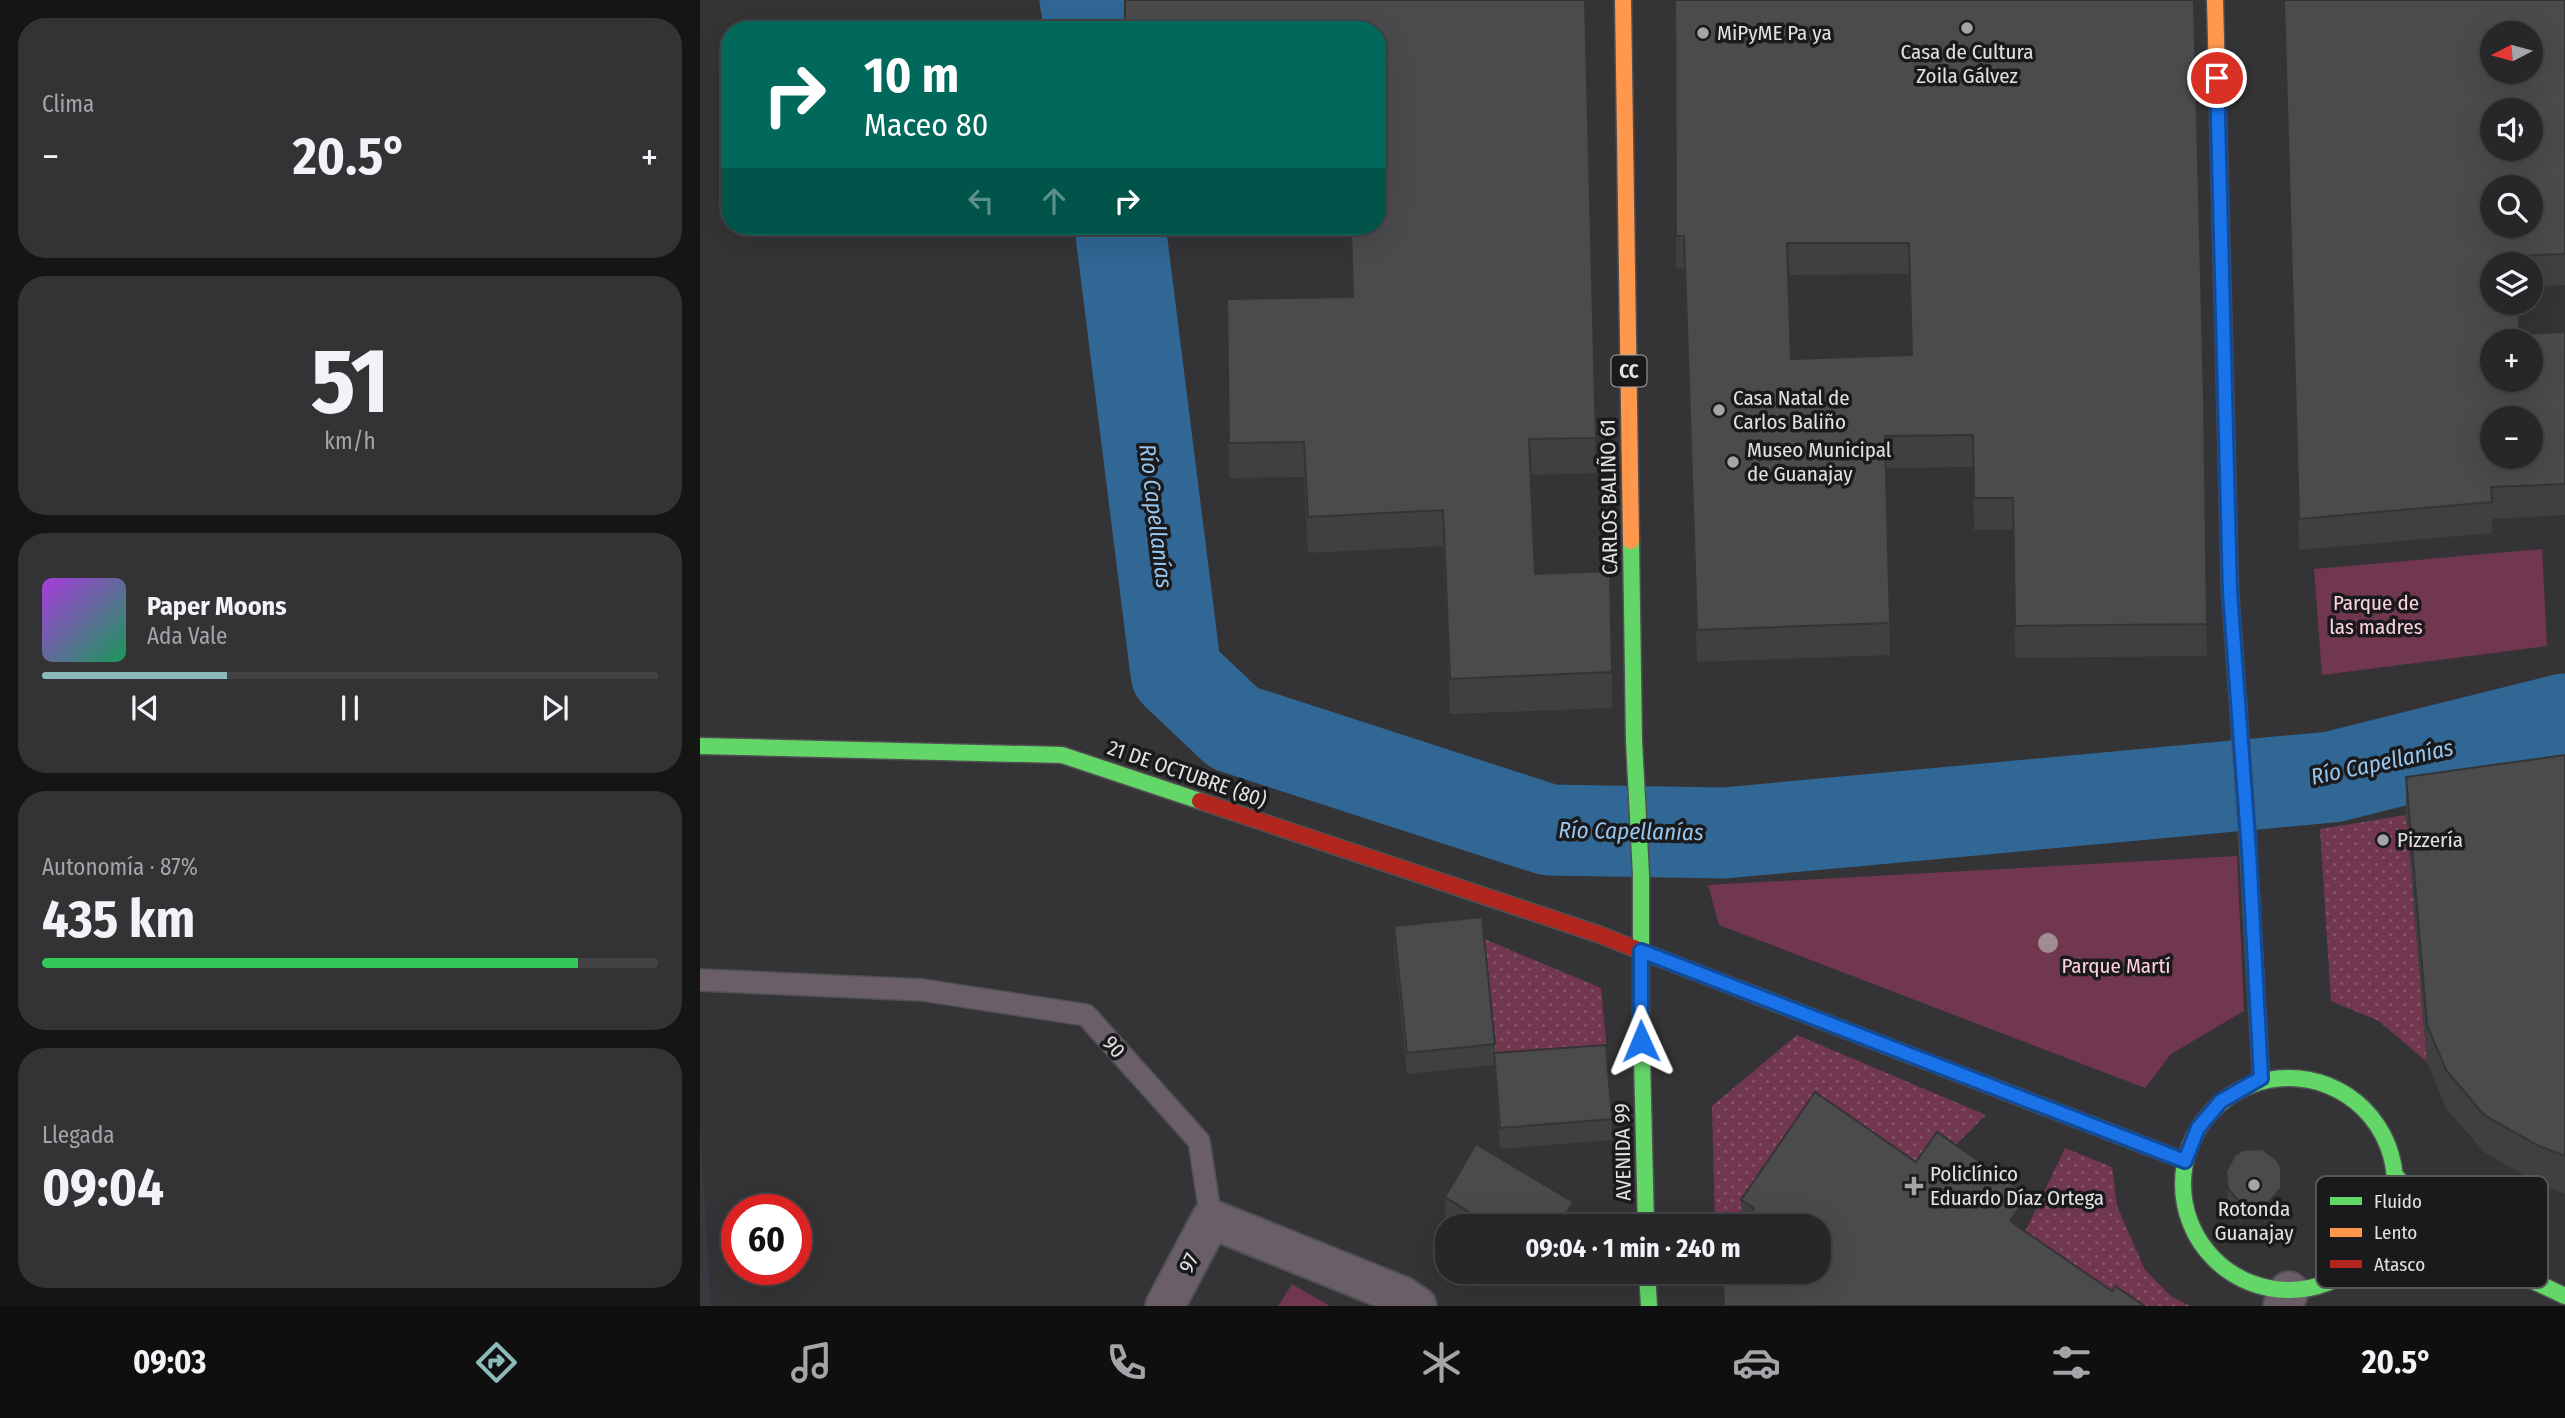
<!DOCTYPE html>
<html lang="es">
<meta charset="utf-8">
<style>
body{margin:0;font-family:"Fira Sans Condensed",sans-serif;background:#333234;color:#f1f3f6;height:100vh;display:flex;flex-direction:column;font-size:26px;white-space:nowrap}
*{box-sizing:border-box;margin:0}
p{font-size:23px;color:#a4a5a8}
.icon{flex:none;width:38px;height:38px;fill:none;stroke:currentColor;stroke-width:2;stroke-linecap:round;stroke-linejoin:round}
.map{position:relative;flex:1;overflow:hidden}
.details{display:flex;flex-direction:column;gap:18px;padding:18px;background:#151516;width:700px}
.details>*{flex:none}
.guide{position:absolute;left:21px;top:21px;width:665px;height:214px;border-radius:28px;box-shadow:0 7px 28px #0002,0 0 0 2px #434345;background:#00695c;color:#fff;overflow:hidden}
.needle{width:46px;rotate:264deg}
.controls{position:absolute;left:1780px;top:21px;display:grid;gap:14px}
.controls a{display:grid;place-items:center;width:63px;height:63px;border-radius:50%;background:#272628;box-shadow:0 7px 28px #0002,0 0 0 2px #434345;font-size:35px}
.speed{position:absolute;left:21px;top:1194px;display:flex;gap:14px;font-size:35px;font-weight:700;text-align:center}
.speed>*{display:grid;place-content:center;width:91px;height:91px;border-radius:50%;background:#272628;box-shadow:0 7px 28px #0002,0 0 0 2px #434345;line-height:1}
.speed .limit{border:10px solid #d22;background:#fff;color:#111}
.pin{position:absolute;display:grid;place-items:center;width:60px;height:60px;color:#fff;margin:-30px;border:4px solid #fff;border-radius:50%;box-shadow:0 2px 7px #0007}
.me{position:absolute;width:77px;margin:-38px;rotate:359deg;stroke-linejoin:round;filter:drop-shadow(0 0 5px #0008)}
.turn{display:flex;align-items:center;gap:24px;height:147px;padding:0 28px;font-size:32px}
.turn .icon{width:91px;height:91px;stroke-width:2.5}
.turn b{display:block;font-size:49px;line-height:60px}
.lanes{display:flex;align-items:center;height:66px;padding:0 28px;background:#0003;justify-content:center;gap:35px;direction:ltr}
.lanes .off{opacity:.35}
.big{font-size:52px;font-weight:700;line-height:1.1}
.details .widget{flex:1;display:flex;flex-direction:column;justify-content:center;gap:10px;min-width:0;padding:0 24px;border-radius:28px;background:#333234}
.details .dial{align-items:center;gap:0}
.dial b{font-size:91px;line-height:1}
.song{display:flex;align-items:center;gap:21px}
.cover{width:84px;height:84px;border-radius:10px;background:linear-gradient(135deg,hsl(280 70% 55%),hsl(150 70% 35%))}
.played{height:7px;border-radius:4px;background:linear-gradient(90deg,#8bbbb9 30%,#434345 30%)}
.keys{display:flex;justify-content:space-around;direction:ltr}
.heat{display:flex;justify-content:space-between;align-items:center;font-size:38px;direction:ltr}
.charge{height:10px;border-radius:5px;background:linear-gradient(90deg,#34c759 87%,#434345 0)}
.trip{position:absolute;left:735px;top:1214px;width:396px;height:70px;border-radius:28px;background:#272628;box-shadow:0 7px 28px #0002,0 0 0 2px #434345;font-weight:700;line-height:70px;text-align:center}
.dock{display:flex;height:112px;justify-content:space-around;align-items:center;background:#100f10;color:#a4a5a8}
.dock .icon{width:49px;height:49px}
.dock .selected{color:#8bbbb9}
.dock b{font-size:32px;color:#f1f3f6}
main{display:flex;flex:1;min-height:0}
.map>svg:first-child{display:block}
.built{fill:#3c3841}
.grass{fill:url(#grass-dots)}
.park{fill:#71374f}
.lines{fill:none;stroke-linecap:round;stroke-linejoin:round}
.river{stroke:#306794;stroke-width:91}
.lane-casing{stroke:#504f51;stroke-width:24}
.street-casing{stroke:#504f51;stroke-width:42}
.fast-casing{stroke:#504f51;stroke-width:19}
.slow-casing{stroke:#504f51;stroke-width:19}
.jam-casing{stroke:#504f51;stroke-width:19}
.lane{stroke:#6a5e69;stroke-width:21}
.street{stroke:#6a5e69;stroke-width:38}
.fast{stroke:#63d668;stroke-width:16}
.slow{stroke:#ff974d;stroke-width:16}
.jam{stroke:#b3261e;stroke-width:16}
.tree{fill:#a38b94}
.wall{fill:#404041;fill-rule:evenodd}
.shaded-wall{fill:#343435}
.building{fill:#4b4a4c;stroke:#343435;stroke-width:2;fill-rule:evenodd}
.route-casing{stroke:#114b97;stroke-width:18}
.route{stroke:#1a73e8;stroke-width:12}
.poi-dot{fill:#a5a4a6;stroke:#1a1a1c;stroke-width:2.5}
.labels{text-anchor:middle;stroke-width:7;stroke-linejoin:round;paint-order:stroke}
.shield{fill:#1a1a1c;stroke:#a6a5a7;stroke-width:2}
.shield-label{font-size:19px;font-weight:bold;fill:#e2e1e3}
.poi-label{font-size:21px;fill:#e2e1e3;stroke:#1a1a1c;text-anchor:start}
.street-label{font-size:21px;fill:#e2e1e3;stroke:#1a1a1c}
.park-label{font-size:21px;fill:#fed3e1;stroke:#1a1a1c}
.water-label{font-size:23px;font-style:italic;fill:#97c6f0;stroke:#1a1a1c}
.key{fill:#1a1a1c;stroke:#565658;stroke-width:2}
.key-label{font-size:19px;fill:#e2e1e3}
</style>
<main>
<section class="details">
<div class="widget"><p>Clima</p>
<div class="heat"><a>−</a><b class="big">20.5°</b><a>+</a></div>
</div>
<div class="widget dial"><b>51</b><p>km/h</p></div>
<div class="widget">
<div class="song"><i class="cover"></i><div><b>Paper Moons</b><p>Ada Vale</p></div></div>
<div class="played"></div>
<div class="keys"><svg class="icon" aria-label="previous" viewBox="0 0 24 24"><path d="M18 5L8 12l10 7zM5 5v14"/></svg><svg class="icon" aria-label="pause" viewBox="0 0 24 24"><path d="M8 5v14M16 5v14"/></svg><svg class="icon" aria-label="next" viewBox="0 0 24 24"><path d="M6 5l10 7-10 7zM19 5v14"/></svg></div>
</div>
<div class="widget"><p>Autonomía · 87%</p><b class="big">435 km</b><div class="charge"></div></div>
<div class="widget"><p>Llegada</p><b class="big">09:04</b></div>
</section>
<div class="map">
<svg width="1865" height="1306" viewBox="0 0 1865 1306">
<defs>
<pattern id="grass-dots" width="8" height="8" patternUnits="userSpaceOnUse" patternTransform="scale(1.75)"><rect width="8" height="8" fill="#71374f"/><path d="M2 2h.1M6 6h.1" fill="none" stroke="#855468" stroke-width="1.8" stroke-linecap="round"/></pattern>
</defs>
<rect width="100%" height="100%" fill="#343335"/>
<polygon class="built" points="0,1124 11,1306 0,1306"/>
<g class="grass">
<polygon points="1706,815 1727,1062 1679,1021 1631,1001 1620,829"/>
<polygon points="782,938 901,988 907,1050 795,1065"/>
<polygon points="1097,1035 1286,1115 1237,1163 1044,1227 1015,1227 1012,1106"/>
<polygon points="1365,1148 1412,1167 1417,1206 1445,1270 1471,1296 1490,1306 1389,1306 1310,1252 1328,1226"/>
</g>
<g class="park">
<polygon points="1842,549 1847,646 1622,675 1614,569"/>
<polygon points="1537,856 1544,1011 1471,1054 1445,1088 1019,925 1008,885"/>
<polygon points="592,1284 630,1306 578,1306"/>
</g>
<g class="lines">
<g class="river">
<polyline points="385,0 391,30"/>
<polyline points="420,226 476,673 534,728 849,830 1024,833 1632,777 1865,719"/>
</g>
<g class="lane-casing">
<polyline id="lane" points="0,980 222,990 386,1015 499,1141 511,1219"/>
</g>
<g class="street-casing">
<g id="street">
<polyline points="465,1306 511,1219 702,1296 717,1306"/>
<polyline points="1583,1306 1589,1291"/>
</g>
</g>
<g class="fast-casing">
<g id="fast">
<polyline points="931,541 934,741 941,875 941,1015 946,1227"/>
<polyline points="0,746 362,755 500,801"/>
<circle cx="1589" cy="1184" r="106"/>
<polyline points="1695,1175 1755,1244 1865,1296"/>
<polyline points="1672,1250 1755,1244"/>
<polyline points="947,1272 949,1306"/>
</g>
</g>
<g class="slow-casing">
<g id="slow">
<polyline points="923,0 931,541"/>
<polyline points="1515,0 1526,428"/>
<polyline points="1548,843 1561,1078"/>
<polyline points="941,951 1210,1055"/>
</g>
</g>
<g class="jam-casing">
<g id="jam">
<polyline points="1526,428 1530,591 1548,843"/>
<polyline points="500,801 898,934 941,951"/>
<polyline points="1210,1055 1485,1161"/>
</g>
</g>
<use href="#lane" class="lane"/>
<use href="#street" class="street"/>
<use href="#fast" class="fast"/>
<use href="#slow" class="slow"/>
<use href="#jam" class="jam"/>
</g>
<circle class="tree" cx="1348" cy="943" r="10"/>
<g class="wall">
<polygon points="885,0 896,473 831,475 835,574 912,672 912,708 750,714 743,546 608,553 604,477 529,478 527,299 652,297 650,226 677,226"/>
<path d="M975 0H1494L1507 656 1315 658 1313 530H1274L1273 467 1186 468 1190 655 997 662 984 268H976ZM1209 274 1211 355 1091 359 1088 275Z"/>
<polygon points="1584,0 1865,0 1865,285 1830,287 1830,264 1792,264 1819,334 1865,332 1865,515 1792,519 1792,533 1599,550"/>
<polygon points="1865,755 1865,1194 1839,1184 1784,1152 1746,1108 1727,1062 1706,815 1706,777"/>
<polygon points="694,926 795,1044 795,1053 912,1119 912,1140 800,1149 794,1065 707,1074 694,947"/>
<polygon points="1216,1162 1328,1226 1325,1231 1412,1291 1445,1306 1023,1306 1023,1284 1068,1281 1055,1272 1118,1272 1041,1227 1041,1200"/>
<polygon points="1526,1171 1581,1199 1569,1213 1560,1216 1541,1214 1528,1200"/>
<polygon points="745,1197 873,1223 871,1227 758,1227 745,1219"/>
<polygon points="833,1272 844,1272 841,1277"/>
</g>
<g class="shaded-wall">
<polygon points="1581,1168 1581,1199 1569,1213 1560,1216 1560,1205"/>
<polygon points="1328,1195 1328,1226 1310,1252 1310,1221"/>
<polygon points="873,1202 873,1223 871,1227 858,1227"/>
</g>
<g class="building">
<polygon points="425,0 885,0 896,438 829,439 835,574 910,571 912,672 750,679 743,510 608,517 604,442 529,443 527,299 653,297 651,226 677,226 677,30 425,30"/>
<path d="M975 0H1494L1504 397 1507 624 1315 626 1313 498H1274L1273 435 1185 436 1190 623 997 630 984 236H976ZM1087 243H1209L1212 355 1091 359Z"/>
<path d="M1584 0H1865V254L1818 256V264H1792V303H1819V334L1865 332V484L1791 487 1792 502 1599 519ZM1792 33H1830V72H1792ZM1792 110H1830V149H1792ZM1792 187H1830V226H1792ZM1792 341H1830V380H1792ZM1792 418H1830V457H1792Z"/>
<polygon points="1865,755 1865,1156 1839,1146 1784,1115 1746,1070 1727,1025 1706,777"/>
<polygon points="782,917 795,1044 707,1053 694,926"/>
<polygon points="906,1045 912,1119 800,1128 794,1053"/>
<polygon points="1115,1092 1216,1162 1237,1132 1328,1195 1310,1221 1412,1291 1415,1286 1445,1306 1024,1306 1023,1284 1109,1278 1100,1272 1118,1272 1118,1227 1041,1227 1054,1208 1041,1200"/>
<polygon points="776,1144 873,1202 858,1227 793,1227 745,1197"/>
<polygon points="1562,1149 1577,1160 1581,1168 1581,1188 1569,1202 1560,1205 1541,1203 1528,1189 1526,1171 1535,1155 1543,1150"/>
</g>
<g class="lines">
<g class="route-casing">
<polyline id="route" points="941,1041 941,951 1485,1161 1498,1128 1521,1101 1561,1078 1549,852 1530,592 1517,78"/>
</g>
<use href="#route" class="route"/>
</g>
<g class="poi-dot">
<circle cx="1267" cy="28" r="7"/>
<circle cx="1003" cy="33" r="7"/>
<circle cx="1019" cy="410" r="7"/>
<circle cx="1033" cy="462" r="7"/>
<circle cx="1683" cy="840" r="7"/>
<circle cx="1554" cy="1185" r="7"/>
<path d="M1210.5 1175.5h7v7h7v7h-7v7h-7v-7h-7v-7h7z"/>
</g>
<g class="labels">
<rect class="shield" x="911.5" y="355.5" width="35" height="31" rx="5"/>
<g class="shield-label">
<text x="929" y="378">CC</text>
</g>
<g class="poi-label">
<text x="1017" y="40">MiPyME Pa ya</text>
<text x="1267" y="59" text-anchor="middle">Casa de Cultura<tspan x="1267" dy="24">Zoila Gálvez</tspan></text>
<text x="1033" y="405">Casa Natal de<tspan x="1033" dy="24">Carlos Baliño</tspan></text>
<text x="1047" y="457">Museo Municipal<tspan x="1047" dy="24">de Guanajay</tspan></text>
<text x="1697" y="847">Pizzería</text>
<text x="1230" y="1181">Policlínico<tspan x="1230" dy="24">Eduardo Díaz Ortega</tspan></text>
<text x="1554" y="1216" text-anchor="middle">Rotonda<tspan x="1554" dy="24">Guanajay</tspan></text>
</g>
<g class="street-label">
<text transform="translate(909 497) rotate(-91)" y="7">CARLOS BALIÑO 61</text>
<text transform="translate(487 774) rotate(19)" y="7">21 DE OCTUBRE (80)</text>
<text transform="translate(414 1047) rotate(49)" y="7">90</text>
<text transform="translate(923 1152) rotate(-91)" y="7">AVENIDA 99</text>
<text transform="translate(489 1263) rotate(-63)" y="7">97</text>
</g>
<g class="park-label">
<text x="1676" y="610">Parque de<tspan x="1676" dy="24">las madres</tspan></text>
<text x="1416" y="973">Parque Martí</text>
</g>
<g class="water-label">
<text transform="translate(456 516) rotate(83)" y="8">Río Capellanías</text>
<text transform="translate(1682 762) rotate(-12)" y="8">Río Capellanías</text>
<text transform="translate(931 831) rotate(1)" y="8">Río Capellanías</text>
</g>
</g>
<rect x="1616" y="1176" width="232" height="112" rx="10" class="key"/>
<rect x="1630" y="1197" width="32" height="8" fill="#63d668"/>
<rect x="1630" y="1228" width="32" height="9" fill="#ff974d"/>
<rect x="1630" y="1260" width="32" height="8" fill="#b3261e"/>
<g class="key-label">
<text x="1674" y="1208">Fluido</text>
<text x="1674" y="1239">Lento</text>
<text x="1674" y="1271">Atasco</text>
</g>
</svg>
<div class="controls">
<a><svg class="needle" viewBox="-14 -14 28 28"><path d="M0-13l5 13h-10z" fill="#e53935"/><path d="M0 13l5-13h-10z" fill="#a4a5a8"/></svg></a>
<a><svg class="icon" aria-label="sound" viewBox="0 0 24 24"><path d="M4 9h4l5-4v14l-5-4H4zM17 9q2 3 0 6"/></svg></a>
<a><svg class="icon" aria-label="search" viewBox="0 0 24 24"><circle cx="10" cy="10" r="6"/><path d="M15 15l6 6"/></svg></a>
<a><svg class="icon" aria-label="layers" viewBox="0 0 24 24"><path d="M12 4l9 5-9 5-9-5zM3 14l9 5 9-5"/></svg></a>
<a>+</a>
<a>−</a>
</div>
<div class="speed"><div class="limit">60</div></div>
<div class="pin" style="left:1517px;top:78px;background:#d93025"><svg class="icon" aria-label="arrive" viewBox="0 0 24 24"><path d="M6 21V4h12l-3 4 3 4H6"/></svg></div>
<svg class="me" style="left:941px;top:1041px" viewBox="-20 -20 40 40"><path d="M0-17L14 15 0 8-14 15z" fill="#1a73e8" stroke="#fff" stroke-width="4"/></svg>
<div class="trip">09:04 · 1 min · 240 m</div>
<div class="guide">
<div class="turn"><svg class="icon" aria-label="right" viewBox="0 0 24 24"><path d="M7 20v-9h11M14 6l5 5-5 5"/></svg><div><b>10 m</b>Maceo 80</div></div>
<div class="lanes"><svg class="icon off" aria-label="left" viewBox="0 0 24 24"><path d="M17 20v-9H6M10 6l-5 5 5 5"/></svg><svg class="icon off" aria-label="ahead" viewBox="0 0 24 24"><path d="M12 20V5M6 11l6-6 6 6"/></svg><svg class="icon" aria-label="right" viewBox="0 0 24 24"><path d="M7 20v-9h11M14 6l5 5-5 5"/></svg></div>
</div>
</div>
</main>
<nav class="dock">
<b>09:03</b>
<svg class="icon selected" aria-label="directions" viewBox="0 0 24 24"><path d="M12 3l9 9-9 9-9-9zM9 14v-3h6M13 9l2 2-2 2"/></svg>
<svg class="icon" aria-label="music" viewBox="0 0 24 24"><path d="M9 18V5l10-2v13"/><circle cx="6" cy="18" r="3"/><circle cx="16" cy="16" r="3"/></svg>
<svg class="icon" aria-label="phone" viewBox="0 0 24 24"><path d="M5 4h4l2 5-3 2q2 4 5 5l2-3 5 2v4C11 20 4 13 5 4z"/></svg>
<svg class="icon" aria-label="climate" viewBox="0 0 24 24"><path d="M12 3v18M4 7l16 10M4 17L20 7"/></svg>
<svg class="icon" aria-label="car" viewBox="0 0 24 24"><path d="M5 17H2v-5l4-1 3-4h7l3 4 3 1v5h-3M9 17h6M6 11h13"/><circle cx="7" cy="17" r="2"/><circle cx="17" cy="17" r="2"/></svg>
<svg class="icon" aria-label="filters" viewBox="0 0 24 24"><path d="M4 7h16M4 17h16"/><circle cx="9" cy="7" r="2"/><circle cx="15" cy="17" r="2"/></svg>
<b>20.5°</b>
</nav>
